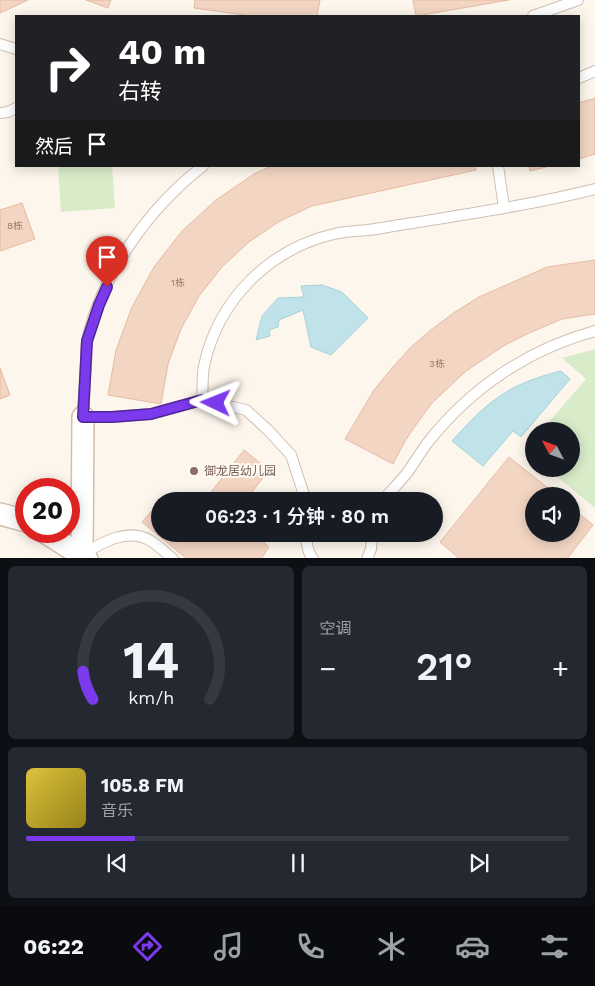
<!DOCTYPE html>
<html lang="zh">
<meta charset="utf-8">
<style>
body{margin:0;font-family:"Work Sans","Noto Sans SC",sans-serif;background:#242831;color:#f1f3f6;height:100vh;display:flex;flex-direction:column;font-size:19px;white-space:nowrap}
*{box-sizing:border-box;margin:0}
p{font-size:16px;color:#9ea1a6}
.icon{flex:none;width:28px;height:28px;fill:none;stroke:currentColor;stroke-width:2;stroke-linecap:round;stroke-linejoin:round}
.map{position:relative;height:558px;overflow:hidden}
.drawer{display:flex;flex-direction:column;gap:8px;padding:8px;background:#0d0f14;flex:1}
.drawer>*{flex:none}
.guide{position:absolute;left:15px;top:15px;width:565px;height:152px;border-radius:0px;box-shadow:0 2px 12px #0003;background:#202124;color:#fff;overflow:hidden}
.needle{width:32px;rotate:311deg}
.fabs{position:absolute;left:525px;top:422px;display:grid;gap:10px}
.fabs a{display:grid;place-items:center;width:55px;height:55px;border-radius:50%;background:#171b24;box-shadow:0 2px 12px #0003;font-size:25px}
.speed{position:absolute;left:15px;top:478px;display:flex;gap:10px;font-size:25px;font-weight:700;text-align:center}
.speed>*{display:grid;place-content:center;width:65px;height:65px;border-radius:50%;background:#171b24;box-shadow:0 2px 12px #0003;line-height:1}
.speed .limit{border:8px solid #d22;background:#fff;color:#111}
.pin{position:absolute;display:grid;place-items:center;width:42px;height:42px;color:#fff;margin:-51px -21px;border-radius:50% 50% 50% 0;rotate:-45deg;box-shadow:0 0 5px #0007}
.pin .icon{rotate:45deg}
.me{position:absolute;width:55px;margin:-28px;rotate:272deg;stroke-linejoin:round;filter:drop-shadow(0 0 4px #0008)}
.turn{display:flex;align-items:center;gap:18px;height:105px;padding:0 20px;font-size:22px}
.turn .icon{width:65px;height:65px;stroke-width:2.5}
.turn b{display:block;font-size:35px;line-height:42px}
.then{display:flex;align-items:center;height:48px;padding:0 20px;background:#0003;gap:10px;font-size:19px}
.big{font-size:38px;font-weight:600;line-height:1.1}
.drawer .card{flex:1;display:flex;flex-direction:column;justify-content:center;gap:8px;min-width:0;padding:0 18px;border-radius:8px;background:#242831}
.drawer .dial{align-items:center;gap:0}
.dial svg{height:130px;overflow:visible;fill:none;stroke:#363941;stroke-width:7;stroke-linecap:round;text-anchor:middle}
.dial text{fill:#f1f3f6;stroke:none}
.song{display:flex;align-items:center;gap:15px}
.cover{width:60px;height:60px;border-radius:8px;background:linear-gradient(135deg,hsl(50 70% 55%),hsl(50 70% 35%))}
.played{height:5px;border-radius:2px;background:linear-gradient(90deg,#7c3aed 20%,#363941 20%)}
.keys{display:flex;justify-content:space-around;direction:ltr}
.heat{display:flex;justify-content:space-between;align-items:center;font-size:28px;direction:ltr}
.drawer .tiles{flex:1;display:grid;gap:8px;grid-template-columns:1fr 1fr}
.card:last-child{grid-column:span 2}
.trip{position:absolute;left:151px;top:492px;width:292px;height:50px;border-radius:25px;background:#171b24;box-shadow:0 2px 12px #0003;font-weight:600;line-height:50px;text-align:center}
.dock{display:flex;height:80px;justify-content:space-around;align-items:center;background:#090b0e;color:#9ea1a6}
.dock .icon{width:35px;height:35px}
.dock .on{color:#7c3aed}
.dock b{font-size:22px;color:#f1f3f6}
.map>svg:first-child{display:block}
.green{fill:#d8ecc9}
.water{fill:#bfe3e8;stroke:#a5d3da}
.building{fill:#f3d5c3;stroke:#e6bba3}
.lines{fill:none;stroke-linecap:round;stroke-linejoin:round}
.service-casing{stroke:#d1beb0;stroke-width:12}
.minor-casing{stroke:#d1beb0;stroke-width:24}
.service{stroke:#fff;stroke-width:10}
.minor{stroke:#fff;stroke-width:21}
.route-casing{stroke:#51269a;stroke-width:12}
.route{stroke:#7c3aed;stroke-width:9}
.education-dot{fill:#8d6e63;stroke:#fffaf3;stroke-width:2}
.labels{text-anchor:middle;stroke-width:4;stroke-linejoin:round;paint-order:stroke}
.number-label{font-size:10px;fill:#987a6a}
.education-label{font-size:12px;fill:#785e54;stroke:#fffaf3;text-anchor:start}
</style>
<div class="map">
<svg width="595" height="559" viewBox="0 0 595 559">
<rect width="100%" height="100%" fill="#fdf6ec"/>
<g class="green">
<polygon points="58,166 112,166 115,208 61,212"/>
<polygon points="595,349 595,508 548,469 571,469 571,431 541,431 586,379 562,358"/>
</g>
<g class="water">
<polygon points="322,285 342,292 368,318 331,355 311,347 303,310 279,320 278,327 269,330 270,336 256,340 262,316 278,298 304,297 301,286"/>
<path d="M561 371 570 379 521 437 513 431 483 466 452 441C488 401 508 384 561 371Z"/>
</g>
<g class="building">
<polygon points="0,0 28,0 0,13"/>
<polygon points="86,0 111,0 108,8"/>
<polygon points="195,0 320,0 317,16 251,16 194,8"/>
<polygon points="413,0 509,0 416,16"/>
<polygon points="595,98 595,154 579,159 579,103"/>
<polygon points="271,166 475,166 476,170 312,206 280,221 249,242 222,267 199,296 181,329 168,364 161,404 108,395 116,350 132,307 154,267 182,231 216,200 254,174"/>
<polygon points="529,166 550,166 530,171"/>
<polygon points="22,203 35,239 0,251 0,210"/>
<polygon points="595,260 595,314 562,319 527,334 505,345 466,371 432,403 418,422 405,441 393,464 345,439 374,390 392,368 411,347 432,329 455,312 479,297 547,267"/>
<polygon points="0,368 10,395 0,399"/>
<polygon points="244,450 269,470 245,501 217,501 220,498 211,492"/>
<polygon points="509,457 558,496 534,496 534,534 571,534 571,507 593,525 567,559 460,559 440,542"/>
<polygon points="157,505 160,508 160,534 201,534 209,535 215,534 271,534 264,543 269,547 261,559 187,559 142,522"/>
</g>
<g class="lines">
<g class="service-casing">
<g id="service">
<polyline points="533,16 578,0"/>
<polyline points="0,44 16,49"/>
<polyline points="579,78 595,71"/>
<polyline points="0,113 8,112 16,108"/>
<path d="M203 166C150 207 101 274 87 341 86 348 86 356 86 363 85 381 84 399 83 417H112L151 414 202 400 246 410 268 430 291 455 306 501"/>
<polyline points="498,166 504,208"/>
<path d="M202 400C203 389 202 377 204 366 218 300 269 249 334 234 345 231 357 231 368 230 383 228 398 225 413 223 474 213 535 204 595 189"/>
<path d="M382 501C390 492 399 483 407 473 415 462 421 451 429 441 472 387 529 349 595 331"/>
<path d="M307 534C306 543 307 551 313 559"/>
<path d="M82 555C102 542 129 527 151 541 159 546 166 553 173 559"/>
<polyline points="367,559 371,549 372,534"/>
</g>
</g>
<g class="minor-casing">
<g id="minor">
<polyline points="0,514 26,521"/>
<polyline points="43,531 87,559"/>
<polyline points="82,555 83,417"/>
</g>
</g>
<use href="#service" class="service"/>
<use href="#minor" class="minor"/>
</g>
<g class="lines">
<g class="route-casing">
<polyline id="route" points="107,287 99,305 87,341 83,417 112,417 151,414 202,400 216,403"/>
</g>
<use href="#route" class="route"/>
</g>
<circle class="education-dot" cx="194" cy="471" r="5"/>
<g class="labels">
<g class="number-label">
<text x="15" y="229">8栋</text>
<text x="178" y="286">1栋</text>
<text x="437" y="367">3栋</text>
</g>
<g class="education-label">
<text x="204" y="475">御龙居幼儿园</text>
</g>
</g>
</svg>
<div class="fabs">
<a><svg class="needle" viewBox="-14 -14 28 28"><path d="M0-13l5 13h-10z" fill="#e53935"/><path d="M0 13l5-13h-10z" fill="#9ea1a6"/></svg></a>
<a><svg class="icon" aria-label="sound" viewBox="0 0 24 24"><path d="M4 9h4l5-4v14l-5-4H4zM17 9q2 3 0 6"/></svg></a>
</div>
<div class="speed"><div class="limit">20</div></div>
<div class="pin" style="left:107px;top:287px;background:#d93025"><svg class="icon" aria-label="arrive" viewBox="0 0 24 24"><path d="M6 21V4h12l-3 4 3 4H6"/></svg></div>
<svg class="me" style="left:216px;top:403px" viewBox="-20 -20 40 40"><path d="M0-17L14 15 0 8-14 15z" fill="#7c3aed" stroke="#fff" stroke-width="4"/></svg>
<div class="trip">06:23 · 1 分钟 · 80 m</div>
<div class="guide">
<div class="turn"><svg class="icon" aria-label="right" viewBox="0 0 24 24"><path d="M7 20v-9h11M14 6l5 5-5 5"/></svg><div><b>40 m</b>右转</div></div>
<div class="then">然后<svg class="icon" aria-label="arrive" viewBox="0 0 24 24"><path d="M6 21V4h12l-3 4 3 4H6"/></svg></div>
</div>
</div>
<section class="drawer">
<div class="tiles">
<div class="card dial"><svg viewBox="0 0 100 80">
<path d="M14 69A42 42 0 1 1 86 69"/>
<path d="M14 69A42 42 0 0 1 8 52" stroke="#7c3aed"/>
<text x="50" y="56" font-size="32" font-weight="700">14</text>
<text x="50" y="72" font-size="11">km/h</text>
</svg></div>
<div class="card"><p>空调</p>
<div class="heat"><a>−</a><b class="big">21°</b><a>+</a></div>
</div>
<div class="card">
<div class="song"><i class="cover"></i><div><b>105.8 FM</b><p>音乐</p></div></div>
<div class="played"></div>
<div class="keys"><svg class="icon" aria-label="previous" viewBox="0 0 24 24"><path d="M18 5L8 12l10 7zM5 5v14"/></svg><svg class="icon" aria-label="pause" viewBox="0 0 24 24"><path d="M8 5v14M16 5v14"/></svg><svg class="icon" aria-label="next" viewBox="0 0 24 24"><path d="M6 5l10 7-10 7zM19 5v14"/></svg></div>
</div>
</div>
</section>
<nav class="dock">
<b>06:22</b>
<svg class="icon on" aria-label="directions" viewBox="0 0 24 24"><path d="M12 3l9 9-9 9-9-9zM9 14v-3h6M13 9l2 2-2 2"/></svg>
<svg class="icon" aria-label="music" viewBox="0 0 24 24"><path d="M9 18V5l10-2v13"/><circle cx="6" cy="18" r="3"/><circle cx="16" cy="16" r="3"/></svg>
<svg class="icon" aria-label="phone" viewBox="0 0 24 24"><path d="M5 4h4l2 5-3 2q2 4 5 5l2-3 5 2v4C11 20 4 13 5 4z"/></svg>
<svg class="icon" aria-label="climate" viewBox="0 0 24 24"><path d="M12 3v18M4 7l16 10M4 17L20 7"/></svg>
<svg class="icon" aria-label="car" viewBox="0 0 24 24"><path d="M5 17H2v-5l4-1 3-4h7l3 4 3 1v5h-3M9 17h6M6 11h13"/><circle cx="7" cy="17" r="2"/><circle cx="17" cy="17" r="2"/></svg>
<svg class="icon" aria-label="filters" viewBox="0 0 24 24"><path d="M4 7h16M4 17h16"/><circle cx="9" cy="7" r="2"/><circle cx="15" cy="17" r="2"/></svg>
</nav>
